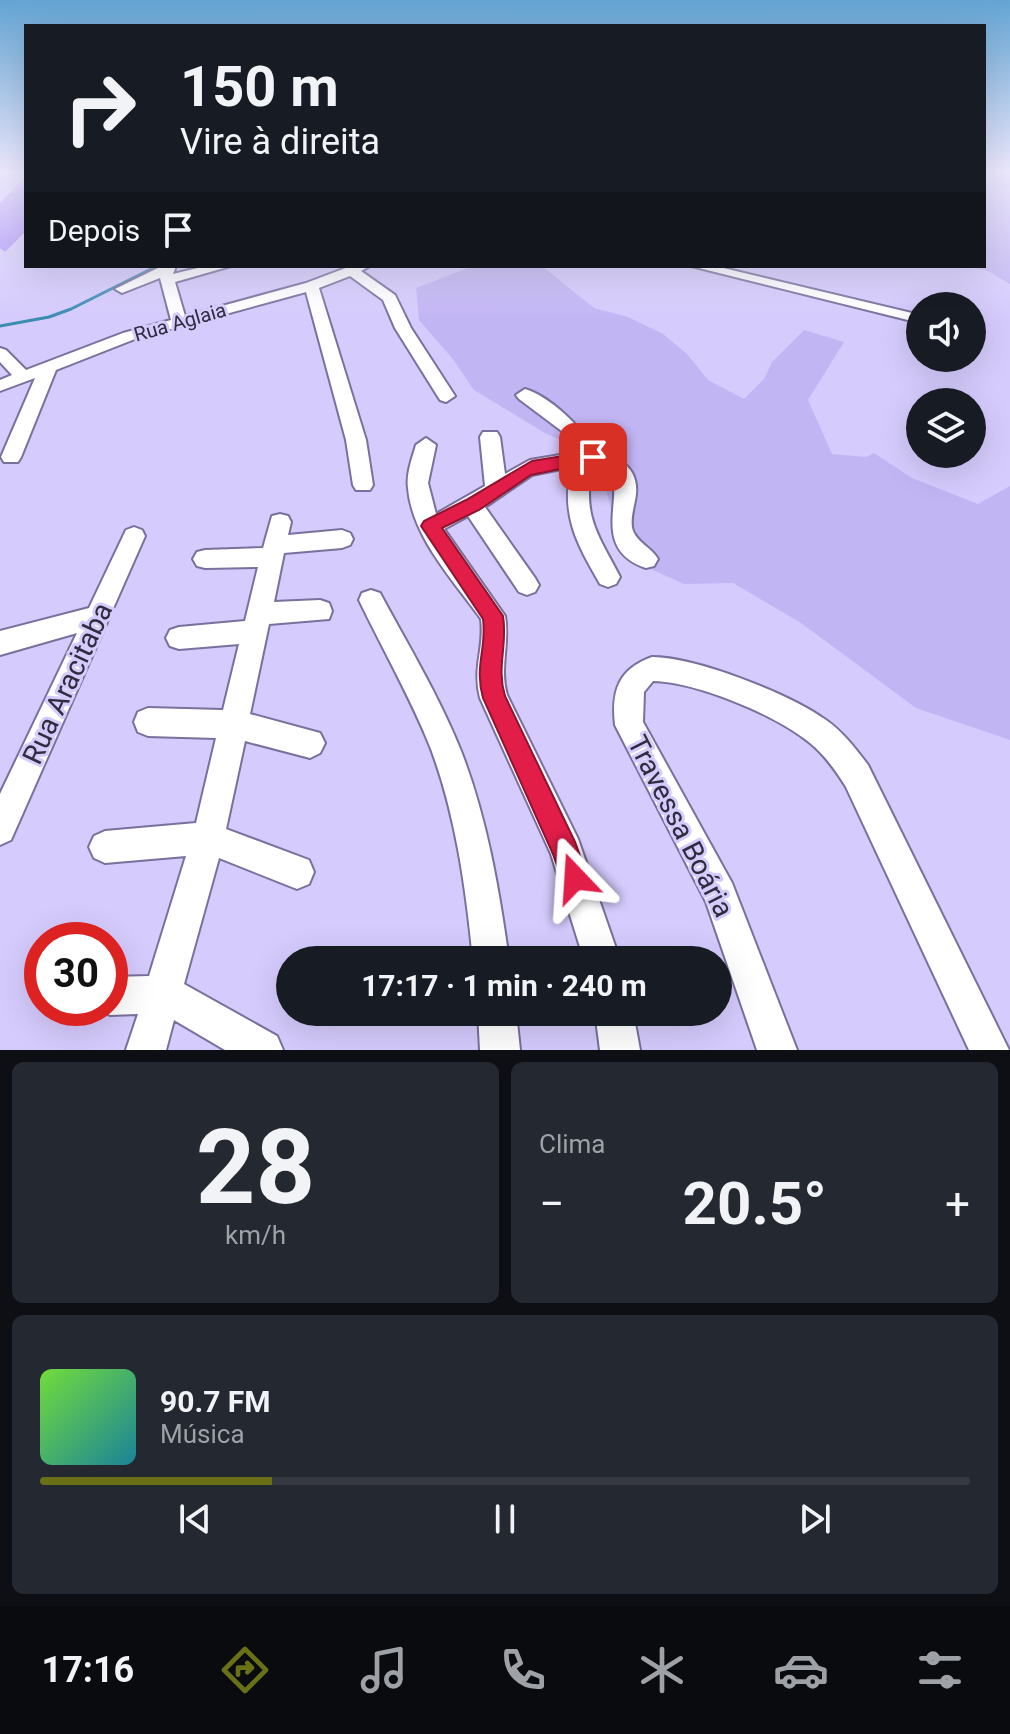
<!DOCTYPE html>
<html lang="pt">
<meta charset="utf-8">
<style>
body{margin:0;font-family:Roboto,sans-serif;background:#242831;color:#f1f3f6;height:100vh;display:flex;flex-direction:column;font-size:30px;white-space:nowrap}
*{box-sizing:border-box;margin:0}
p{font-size:26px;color:#9ea1a6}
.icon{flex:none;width:44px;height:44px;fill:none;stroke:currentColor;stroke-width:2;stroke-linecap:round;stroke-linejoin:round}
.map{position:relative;height:1050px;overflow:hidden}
.side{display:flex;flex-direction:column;gap:12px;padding:12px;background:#0d0f14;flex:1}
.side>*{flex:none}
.banner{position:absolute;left:24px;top:24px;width:962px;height:244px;border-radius:0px;box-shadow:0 8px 32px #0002;background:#171b24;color:#f1f3f6;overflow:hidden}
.controls{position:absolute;left:906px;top:292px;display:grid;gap:16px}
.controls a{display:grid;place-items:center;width:80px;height:80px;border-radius:50%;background:#171b24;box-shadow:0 8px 32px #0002;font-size:40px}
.speed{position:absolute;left:24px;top:922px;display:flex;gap:16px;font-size:40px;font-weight:700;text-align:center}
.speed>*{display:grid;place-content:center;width:104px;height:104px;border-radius:50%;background:#171b24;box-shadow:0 8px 32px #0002;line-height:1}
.speed .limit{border:12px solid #d22;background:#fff;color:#111}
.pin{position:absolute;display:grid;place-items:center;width:68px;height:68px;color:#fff;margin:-34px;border-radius:16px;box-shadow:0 4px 12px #0006}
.me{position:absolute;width:88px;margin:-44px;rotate:340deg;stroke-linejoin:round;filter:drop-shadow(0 0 6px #0008)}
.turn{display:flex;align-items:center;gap:28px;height:168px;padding:0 24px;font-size:36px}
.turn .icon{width:104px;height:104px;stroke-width:2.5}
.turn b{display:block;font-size:56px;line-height:68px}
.then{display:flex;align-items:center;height:76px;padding:0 24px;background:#0003;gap:16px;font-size:30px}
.big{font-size:60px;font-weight:700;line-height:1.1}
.side .tile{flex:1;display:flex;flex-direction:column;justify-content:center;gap:12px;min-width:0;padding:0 28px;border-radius:12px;background:#242831}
.side .dial{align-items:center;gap:0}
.dial b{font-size:104px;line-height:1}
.song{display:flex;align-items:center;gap:24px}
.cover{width:96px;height:96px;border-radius:12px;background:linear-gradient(135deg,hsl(100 70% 55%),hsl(190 70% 35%))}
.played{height:8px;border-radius:4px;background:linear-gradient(90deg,#697016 25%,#363941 25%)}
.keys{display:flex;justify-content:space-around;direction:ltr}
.heat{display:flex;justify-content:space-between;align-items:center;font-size:44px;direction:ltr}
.side .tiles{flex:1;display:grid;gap:12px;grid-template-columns:1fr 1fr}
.tile:last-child{grid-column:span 2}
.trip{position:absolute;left:276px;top:946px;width:456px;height:80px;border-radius:40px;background:#171b24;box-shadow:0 8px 32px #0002;font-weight:700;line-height:80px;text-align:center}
.menu{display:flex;height:128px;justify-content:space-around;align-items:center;background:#090b0e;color:#9ea1a6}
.menu .icon{width:56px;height:56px}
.menu .active{color:#697016}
.menu b{font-size:36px;color:#f1f3f6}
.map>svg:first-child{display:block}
.green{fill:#c2b5f4}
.forest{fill:#a587f9}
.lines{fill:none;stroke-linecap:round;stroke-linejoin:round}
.stream-far1{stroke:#3b8bb3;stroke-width:2}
.stream{stroke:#3b8bb3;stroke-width:3}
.minor-casing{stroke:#79709c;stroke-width:4}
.minor{fill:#fff;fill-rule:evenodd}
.route{fill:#e11d48;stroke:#92132f;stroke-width:2}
.labels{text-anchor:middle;stroke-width:6;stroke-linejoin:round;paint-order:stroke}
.far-street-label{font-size:20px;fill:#2f2c3e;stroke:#d5cbfd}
.near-street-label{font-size:28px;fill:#2f2c3e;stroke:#d5cbfd}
</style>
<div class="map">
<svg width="1010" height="1050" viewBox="0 0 1010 1050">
<rect width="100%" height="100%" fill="#d5cbfd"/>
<g class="green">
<polygon points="984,171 1010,171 1010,284 988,271 970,266 984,266"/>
<polygon points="474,266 542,266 594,308 628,317 663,334 687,354 708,380 744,399 764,379 772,362 804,330 844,342 808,400 832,454 866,457 874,453 912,478 978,504 1010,486 1010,740 916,708 801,623 733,583 684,584 642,565 615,524 605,485 583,450 545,433 474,390 452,358 419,320 416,288"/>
</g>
<polygon class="forest" points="26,176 26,231 5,252 0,248 0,203"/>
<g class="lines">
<polyline class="stream-far1" points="149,270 156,266"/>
<polyline class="stream" points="0,326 49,317 71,309 153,268"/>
<g class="minor-casing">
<g id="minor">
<polygon points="162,266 176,266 173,274 206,266 231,266 175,282 185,316 306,283 351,266 370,266 361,271 395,295 411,328 455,396 446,402 440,400 395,328 383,300 350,276 319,288 366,440 373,485 370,490 356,490 353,485 346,440 306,292 135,339 56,370 21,457 18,462 4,462 1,457 35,378 0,391 0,380 12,375 0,362 0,348 6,350 26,370 123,333 171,320 160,278 122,293 115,289"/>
<polygon points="691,266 715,266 916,314 920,315 920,323"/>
<path d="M525 389C547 395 587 429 592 452 615 454 639 466 636 494 635 505 629 519 633 531 638 543 652 548 658 559L654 566 646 568C577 545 645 470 592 466 582 517 598 534 620 577L616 584 608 587 600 584C576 542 561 516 571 467L532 475 485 507 535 578 539 585 535 592 527 595 519 592 468 516 444 529 505 616C510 643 499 668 507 695L578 839 620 960H584L551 854 480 698C472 666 485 648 481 619 454 581 412 537 408 488 406 474 412 459 416 445L426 438 436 445 428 483 436 514 485 486 480 437 483 432H497L500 437 505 474 530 460 572 453 563 432 519 399 516 395Z"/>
<polygon points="280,514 288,516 291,522 288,535 342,530 350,533 353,539 350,545 342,548 284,553 274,602 320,600 329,603 332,611 329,619 269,624 250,714 320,733 325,743 320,753 310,758 245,741 226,829 309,860 314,872 309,884 297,889 219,858 184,984 277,1036 283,1050 225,1050 174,1020 166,1050 126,1050 138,1014 110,1015 96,1008 110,1008 110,977 149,976 186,856 105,863 94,858 89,847 94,836 105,831 196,823 216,738 148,736 138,732 134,722 138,712 148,708 223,710 239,644 179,649 170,646 166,638 170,630 179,627 245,621 258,567 205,568 197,566 193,559 197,552 205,550 263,548 272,516"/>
<polygon points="134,527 142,530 145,536 11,840 0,845 0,794 77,633 0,655 0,631 89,608 126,530"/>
<path d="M371 590 380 593C408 645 439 696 461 751 487 818 499 889 509 960H473C466 889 456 816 431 749 411 698 383 650 359 600L362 593Z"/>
<path d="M652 657C696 657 790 694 826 720 843 732 856 749 868 765L1009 1050H969L846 787C836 771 825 755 810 743 776 715 697 682 653 681L644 692 643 722 732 883 797 1050H757L706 902 615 725C611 690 619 669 652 657Z"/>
<polygon points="478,1012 516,1012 520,1050 480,1050"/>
<polygon points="595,1012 633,1012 640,1050 600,1050"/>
</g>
</g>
<use href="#minor" class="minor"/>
</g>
<linearGradient id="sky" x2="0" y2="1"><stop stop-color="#63a4d3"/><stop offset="0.54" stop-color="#ece8fe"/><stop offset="1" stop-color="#ece8fe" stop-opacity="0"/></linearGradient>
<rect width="1010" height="318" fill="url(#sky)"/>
<path class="route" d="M593 451 602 457 599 461 531 475 479 510 442 528 503 616C508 646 496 666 505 696L575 842 588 878 584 888 575 892 565 888 553 854 483 698C474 666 487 648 483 619L421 526 424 521 466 500 532 461Z"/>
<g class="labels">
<g class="far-street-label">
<text transform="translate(180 322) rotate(-16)" y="7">Rua Aglaia</text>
</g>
<g class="near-street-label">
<text transform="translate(67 683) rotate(-65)" y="10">Rua Aracitaba</text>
<text transform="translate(681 826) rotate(63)" y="10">Travessa Boária</text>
</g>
</g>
</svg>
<div class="controls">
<a><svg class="icon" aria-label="sound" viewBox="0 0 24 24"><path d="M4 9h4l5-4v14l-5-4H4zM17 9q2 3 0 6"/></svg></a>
<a><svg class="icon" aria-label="layers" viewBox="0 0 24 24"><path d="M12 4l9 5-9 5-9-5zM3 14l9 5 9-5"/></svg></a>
</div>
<div class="speed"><div class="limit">30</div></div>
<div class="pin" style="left:593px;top:457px;background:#d93025"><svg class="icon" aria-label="arrive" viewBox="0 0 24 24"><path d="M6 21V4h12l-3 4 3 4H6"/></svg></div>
<svg class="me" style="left:575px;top:878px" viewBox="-20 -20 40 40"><path d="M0-17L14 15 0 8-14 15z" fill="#e11d48" stroke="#fff" stroke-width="4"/></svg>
<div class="trip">17:17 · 1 min · 240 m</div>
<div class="banner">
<div class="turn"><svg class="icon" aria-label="right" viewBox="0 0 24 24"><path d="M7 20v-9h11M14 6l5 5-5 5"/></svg><div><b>150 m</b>Vire à direita</div></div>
<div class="then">Depois<svg class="icon" aria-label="arrive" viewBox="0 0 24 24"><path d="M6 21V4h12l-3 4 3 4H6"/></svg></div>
</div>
</div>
<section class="side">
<div class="tiles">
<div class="tile dial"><b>28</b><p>km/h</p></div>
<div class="tile"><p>Clima</p>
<div class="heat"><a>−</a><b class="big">20.5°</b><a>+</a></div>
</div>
<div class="tile">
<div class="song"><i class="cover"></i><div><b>90.7 FM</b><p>Música</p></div></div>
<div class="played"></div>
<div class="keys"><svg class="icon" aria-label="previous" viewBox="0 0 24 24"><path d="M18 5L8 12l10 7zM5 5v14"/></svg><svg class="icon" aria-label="pause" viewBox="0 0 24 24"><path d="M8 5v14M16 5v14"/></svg><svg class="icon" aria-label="next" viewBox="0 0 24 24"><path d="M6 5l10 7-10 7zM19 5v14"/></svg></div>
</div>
</div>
</section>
<nav class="menu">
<b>17:16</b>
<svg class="icon active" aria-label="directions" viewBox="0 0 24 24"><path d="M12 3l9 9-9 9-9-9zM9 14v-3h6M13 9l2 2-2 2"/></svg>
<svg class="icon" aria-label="music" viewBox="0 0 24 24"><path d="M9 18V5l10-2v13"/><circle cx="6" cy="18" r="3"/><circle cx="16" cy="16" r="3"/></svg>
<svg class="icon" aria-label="phone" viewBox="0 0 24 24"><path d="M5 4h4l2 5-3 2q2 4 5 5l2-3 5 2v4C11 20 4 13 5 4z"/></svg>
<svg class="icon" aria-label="climate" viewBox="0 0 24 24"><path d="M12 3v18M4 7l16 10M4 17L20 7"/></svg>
<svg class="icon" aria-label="car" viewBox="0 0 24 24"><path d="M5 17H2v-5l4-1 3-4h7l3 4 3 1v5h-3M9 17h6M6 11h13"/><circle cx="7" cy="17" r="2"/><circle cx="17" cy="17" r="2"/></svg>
<svg class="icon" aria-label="filters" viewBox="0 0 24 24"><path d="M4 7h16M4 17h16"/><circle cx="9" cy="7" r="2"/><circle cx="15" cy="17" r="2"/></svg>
</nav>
